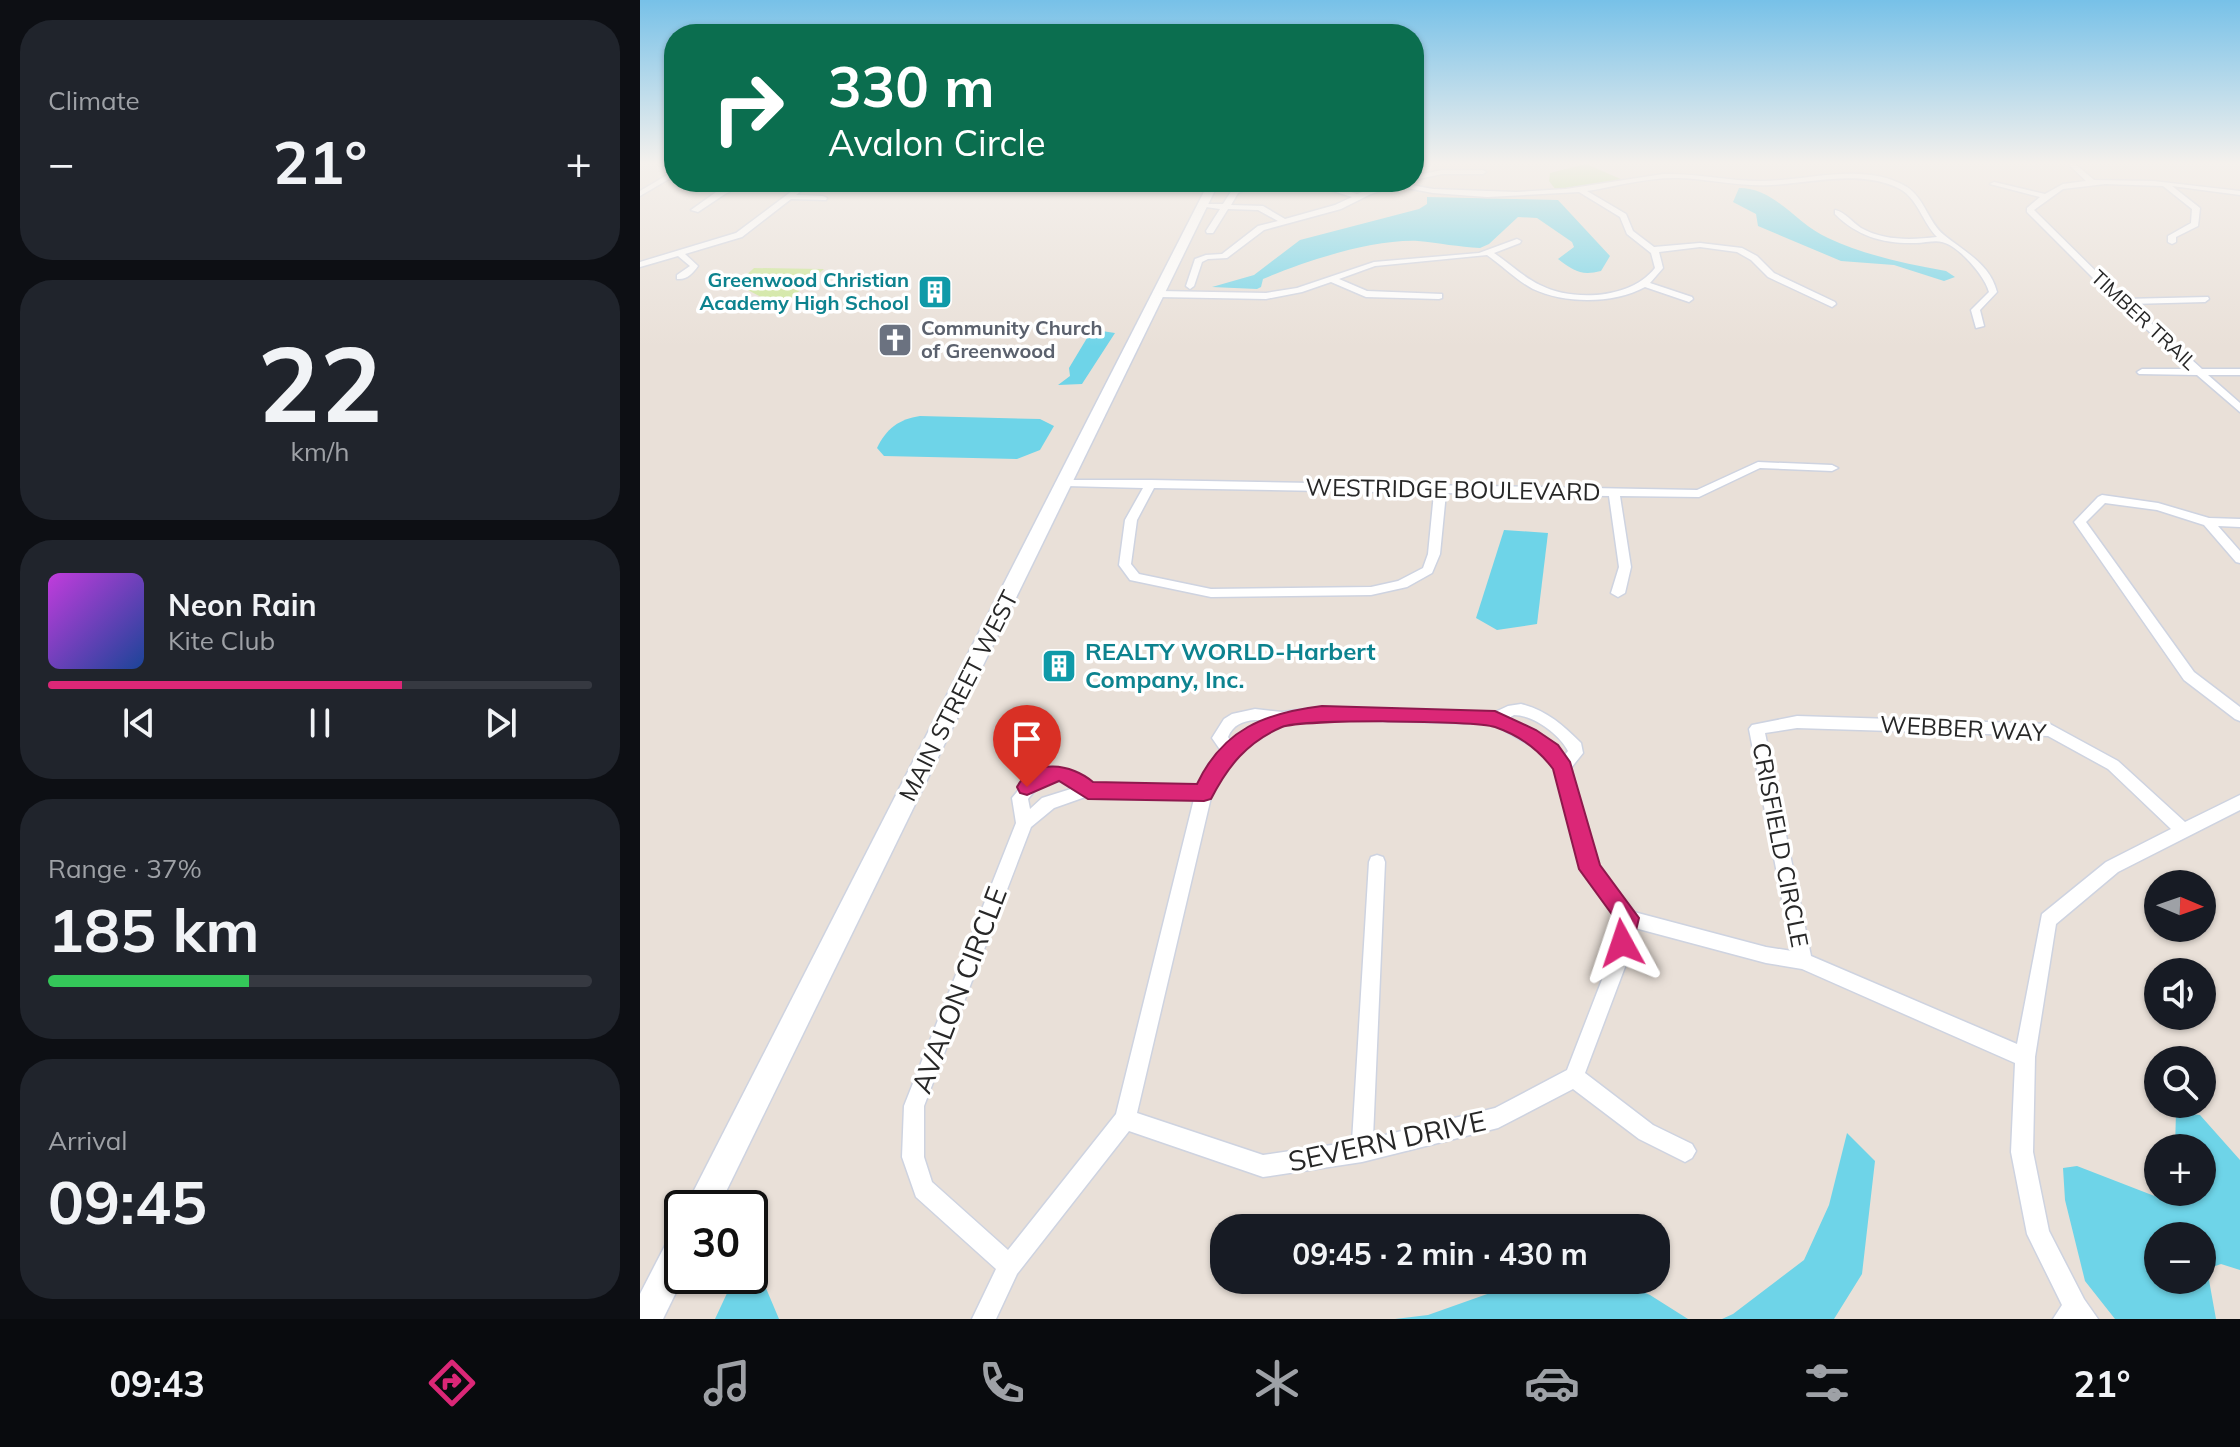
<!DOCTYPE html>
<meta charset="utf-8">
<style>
body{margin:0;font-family:Mulish,sans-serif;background:#20242c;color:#f1f3f6;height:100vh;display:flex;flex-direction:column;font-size:30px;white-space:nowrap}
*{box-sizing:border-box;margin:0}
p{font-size:26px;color:#9ea1a6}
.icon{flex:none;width:44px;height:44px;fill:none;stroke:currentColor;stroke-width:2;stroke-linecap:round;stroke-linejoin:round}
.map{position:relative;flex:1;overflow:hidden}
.sheet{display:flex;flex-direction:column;gap:20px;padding:20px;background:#0d0f14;width:640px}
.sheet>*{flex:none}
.banner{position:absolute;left:24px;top:24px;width:760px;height:168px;border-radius:32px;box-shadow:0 2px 6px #0004;background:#0b6e4f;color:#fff;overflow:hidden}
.needle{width:52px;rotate:92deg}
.buttons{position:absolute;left:1504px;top:870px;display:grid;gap:16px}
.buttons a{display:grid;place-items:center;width:72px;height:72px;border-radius:50%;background:#171b24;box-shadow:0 2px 6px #0004;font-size:40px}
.speed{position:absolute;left:24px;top:1190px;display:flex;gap:16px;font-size:40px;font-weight:700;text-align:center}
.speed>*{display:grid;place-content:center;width:104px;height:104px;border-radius:50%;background:#171b24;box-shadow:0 2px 6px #0004;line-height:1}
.speed .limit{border:4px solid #111;border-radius:12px;background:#fff;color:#111}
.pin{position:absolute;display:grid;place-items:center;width:68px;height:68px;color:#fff;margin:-82px -34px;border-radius:50% 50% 50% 0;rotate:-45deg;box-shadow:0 0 8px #0007}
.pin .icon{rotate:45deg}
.me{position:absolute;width:88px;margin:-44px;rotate:355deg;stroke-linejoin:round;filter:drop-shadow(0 0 6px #0008)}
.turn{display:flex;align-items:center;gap:28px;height:168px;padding:0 32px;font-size:36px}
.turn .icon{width:104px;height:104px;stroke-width:2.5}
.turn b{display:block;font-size:56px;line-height:68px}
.big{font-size:60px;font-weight:700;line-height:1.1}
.sheet .card{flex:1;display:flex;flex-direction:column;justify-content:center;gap:12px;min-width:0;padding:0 28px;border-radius:32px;background:#20242c}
.sheet .dial{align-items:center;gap:0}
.dial b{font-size:104px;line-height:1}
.song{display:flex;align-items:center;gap:24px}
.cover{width:96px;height:96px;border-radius:12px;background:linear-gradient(135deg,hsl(290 70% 55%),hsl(220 70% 35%))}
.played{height:8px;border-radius:4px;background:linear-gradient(90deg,#db2777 65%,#363941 65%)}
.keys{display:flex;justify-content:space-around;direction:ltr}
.heat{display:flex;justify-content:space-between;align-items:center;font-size:44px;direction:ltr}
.charge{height:12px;border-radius:6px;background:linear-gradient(90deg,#34c759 37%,#363941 0)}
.trip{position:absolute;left:570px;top:1214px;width:460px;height:80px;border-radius:32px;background:#171b24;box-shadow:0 2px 6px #0004;font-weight:700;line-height:80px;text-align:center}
.menu{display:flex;height:128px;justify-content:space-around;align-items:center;background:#090b0e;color:#9ea1a6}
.menu .icon{width:56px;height:56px}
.menu .on{color:#db2777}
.menu b{font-size:36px;color:#f1f3f6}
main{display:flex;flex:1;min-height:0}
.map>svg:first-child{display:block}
.green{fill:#b6de96}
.pitch{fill:#cae592}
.water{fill:#6ed4e8;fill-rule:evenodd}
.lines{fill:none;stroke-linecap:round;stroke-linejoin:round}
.street-casing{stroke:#ced3e0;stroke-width:3}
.secondary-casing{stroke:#ced3e0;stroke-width:3}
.street{fill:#fff;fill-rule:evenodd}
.secondary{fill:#fff;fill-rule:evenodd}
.route{fill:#db2777;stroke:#8e194d;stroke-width:2}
.labels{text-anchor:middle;stroke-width:7;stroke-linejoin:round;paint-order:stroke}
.far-culture-label{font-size:20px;font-weight:bold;fill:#0d838f;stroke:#fff;text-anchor:end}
.far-street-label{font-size:20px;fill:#272727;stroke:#fff}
.far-worship-label{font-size:20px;font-weight:bold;fill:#5b616d;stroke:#fff;text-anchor:start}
.street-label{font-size:24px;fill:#272727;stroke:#fff}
.culture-label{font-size:24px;font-weight:bold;fill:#0d838f;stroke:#fff;text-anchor:start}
.near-street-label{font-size:28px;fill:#272727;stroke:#fff}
</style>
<main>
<section class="sheet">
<div class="card"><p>Climate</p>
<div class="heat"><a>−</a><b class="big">21°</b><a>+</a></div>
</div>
<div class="card dial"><b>22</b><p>km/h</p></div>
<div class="card">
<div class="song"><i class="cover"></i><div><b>Neon Rain</b><p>Kite Club</p></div></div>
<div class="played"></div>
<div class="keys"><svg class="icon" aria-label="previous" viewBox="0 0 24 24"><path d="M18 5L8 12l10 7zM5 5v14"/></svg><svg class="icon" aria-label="pause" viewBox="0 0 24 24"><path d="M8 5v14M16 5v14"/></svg><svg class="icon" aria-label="next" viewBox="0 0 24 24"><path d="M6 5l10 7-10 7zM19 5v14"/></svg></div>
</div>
<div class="card"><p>Range · 37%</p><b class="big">185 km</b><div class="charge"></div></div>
<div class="card"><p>Arrival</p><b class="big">09:45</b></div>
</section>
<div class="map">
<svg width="1600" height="1319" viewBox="0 0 1600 1319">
<rect width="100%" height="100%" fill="#e9e0d8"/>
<polygon class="green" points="946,164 983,180 916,190 909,181 910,173"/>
<polygon class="pitch" points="114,268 184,269 148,301 125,299 104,288 102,279"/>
<g class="water">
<path d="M1099 188C1136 188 1156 224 1188 238 1224 255 1267 264 1306 271L1315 277 1304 281 1254 265 1201 261 1118 226 1116 214 1093 202Z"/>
<path d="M787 197 918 200 970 256 961 271C941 276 934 271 918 259L934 247 932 242 897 218 878 217 849 244 840 248C819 247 799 243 778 241 733 239 665 261 623 279L621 287 617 289 572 287 614 275 660 240 779 209 787 204Z"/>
<polygon points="462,331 475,333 442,384 418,385 430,376 429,368 450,333"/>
<path d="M280 416 400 419 414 426 400 450 377 459 244 456 237 448C246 429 259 419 280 416Z"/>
<polygon points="864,530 908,533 897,624 857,630 836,618"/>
<path d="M1536 1112 1560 1115 1600 1160V1270L1581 1264 1567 1269 1576 1319H1475L1445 1281 1425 1200 1423 1168 1437 1166 1530 1202 1532 1192H1562V1148H1535ZM1518 1236H1562V1280H1518Z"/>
<polygon points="1207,1133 1235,1161 1222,1274 1194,1319 1082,1319 1093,1314 1164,1260 1189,1205"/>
<polygon points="110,1262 115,1262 139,1319 75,1319 95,1276 110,1276"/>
<polygon points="887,1280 976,1280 1010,1295 1048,1319 755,1319 788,1315"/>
</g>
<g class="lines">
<g class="street-casing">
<g id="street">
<polygon points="1426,162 1433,162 1454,180 1513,181 1600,191 1600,195 1532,186 1560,208 1558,226 1536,237 1536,242 1532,244 1528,242 1528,236 1551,223 1552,209 1523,186 1465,184 1423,189 1394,210 1484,299 1568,297 1569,299 1565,302 1490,304 1562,369 1600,369 1600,375 1568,375 1600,403 1600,412 1557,375 1499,374 1497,372 1502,369 1550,369 1479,304 1387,212 1387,208 1400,197 1350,184 1354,182 1405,194 1423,184 1446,181"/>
<polygon points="802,170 843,170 846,172 843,174 802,174 774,180 774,176"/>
<polygon points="34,171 34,176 0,196 0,191"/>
<path d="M1023 174C1056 173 1088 181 1121 181 1167 181 1224 161 1267 187 1285 199 1288 222 1304 235 1325 252 1350 264 1357 292L1340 310 1344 326 1336 328 1331 310 1349 292C1345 276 1318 245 1302 242 1295 240 1284 243 1276 243 1245 244 1218 237 1195 214V210C1205 212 1212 222 1221 228 1244 241 1272 240 1297 237 1283 223 1278 199 1260 189 1221 169 1173 183 1131 185 1100 187 1070 179 1039 178 1008 177 978 186 947 191L986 214 993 231 1014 247 1060 243 1102 248 1117 256 1134 273 1195 302 1196 304 1192 307 1128 277 1111 260 1097 252 1060 247 1019 252 1023 268 1010 283 1052 297 1053 299 1049 302 1005 287C974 304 925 304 893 289 876 280 863 266 847 255L735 266 699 279 727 291 802 294V298L799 299 726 297 691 282 662 292 626 299 519 297 515 294 519 291 626 293 657 288 734 262 839 253 877 239 881 241 880 243 854 253C869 263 883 277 900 285 933 302 991 299 1015 268L1011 253 987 234 980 217 939 192 847 197 793 193 756 186 731 194 701 209 624 230 587 258 568 259 562 262 554 286 550 289 546 286 555 259 566 255 582 254 618 226 638 221 618 210 588 209 573 233H567L566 231 580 209 559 206 560 204H583L592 190 602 187 681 183 717 194 748 182H765L771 185 793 189 876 192 926 189ZM680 187 712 197 695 205 645 219 623 206 591 205 598 193 603 191Z"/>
<polygon points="100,182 110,182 85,194 58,212 51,210 79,190"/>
<path d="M164 182H173L156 195 183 196 187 198 186 200 151 199 102 237 45 254 58 266C53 273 47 280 37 279V275L50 266 38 256 0 267V262L96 233Z"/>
<path d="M1118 462 1192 465 1198 468 1192 471 1120 468 1059 497 980 496 991 567 985 593 978 597 971 593 979 567 969 496 806 493 800 554 792 573 767 587 731 595 571 597 490 580 479 565 485 520 503 488 426 486 420 483 426 480H511L1057 490ZM514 488 794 493 788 554 783 568 758 581 731 587 571 589 499 574 491 564 497 520Z"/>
<polygon points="1462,495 1518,503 1569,518 1600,519 1600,527 1578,526 1600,551 1600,563 1596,562 1564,525 1517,510 1465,503 1446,522 1554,672 1600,707 1600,721 1595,719 1544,680 1434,522 1458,497"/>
<path d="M881 704C906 710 923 725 941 743L943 753 931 768 958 866 994 912 1126 947 1152 951 1109 729 1112 725 1157 716 1410 724 1478 761 1545 822 1600 795V810L1478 872 1416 924 1395 1057 1393 1152 1409 1231 1444 1299 1458 1319H1413L1422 1305 1387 1234 1371 1152 1375 1063 1162 969 1126 963 995 928 988 959 945 1073 1013 1125 1052 1144 1056 1151 1052 1158 1045 1162 999 1139 933 1089 858 1128 722 1162 623 1177 489 1131 377 1274 356 1319H332L356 1269 276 1197 262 1157 264 1106 376 823 372 798 390 776 412 768 435 773 451 784 559 786 568 765 581 751 572 738 584 719 592 714 615 709 642 712 682 707 853 713 868 706ZM874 715C894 715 920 735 928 751L924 756 916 746 867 719ZM682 719 853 724 906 754 916 769 941 869 979 920 970 959 927 1070 855 1108 733 1138 745 862 743 857 737 855 731 857 729 862 712 1142 623 1155 497 1113 572 793C585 762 611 735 644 724 655 720 670 720 682 719ZM615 720H625L591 742 588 737C593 725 602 721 615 720ZM1157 728 1408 736 1468 769 1531 829 1466 862 1402 914 1377 1044 1171 956 1125 733ZM412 780 424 782 434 788 402 798 390 809 388 799C394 791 401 783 412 780ZM448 796 554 799 476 1114 368 1250 292 1182 284 1157V1106L391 827 414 808Z"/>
</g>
</g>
<g class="secondary-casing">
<g id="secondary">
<polygon points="569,182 579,182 78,1208 45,1208"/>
<polygon points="42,1229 44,1276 23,1319 0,1319 0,1294 31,1234"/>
</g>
</g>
<use href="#street" class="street"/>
<use href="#secondary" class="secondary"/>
</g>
<linearGradient id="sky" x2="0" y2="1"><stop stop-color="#77c1e8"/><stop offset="0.47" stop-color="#f5f1ed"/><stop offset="1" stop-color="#f5f1ed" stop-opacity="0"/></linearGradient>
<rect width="1600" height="347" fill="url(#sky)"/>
<path class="route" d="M682 706 855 711 896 730 918 745 930 762 960 865 999 918 991 951 982 954 974 951 970 943 976 920 939 869 913 769C899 750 878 735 855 727 835 720 661 719 642 727 607 742 588 766 571 799L564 801 448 799 419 781 387 795 380 793 377 787C393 757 432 764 453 782L557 784C583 729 625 713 682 706Z"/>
<defs>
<g id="building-square" transform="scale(1.8)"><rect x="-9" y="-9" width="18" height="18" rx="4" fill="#0f9aa8" stroke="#fff"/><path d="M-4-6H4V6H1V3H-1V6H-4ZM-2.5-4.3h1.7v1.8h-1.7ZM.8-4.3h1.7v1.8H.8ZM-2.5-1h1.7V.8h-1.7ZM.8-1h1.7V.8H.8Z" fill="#fff"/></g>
<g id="church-square" transform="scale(1.8)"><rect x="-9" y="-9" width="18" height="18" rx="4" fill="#6b7280" stroke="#fff"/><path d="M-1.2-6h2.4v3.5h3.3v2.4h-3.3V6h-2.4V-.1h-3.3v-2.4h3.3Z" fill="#fff"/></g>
</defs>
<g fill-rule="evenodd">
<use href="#building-square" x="295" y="292"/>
<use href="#church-square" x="255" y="340"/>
<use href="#building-square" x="419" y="666"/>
</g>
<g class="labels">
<g class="far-culture-label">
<text x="269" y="287">Greenwood Christian<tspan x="269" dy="23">Academy High School</tspan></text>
</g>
<g class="far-street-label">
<text transform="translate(1504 320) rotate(43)" y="7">TIMBER TRAIL</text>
</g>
<g class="far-worship-label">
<text x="281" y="335">Community Church<tspan x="281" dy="23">of Greenwood</tspan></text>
</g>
<g class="street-label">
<text transform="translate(813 490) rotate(1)" y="8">WESTRIDGE BOULEVARD</text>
<text transform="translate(319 696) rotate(-63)" y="8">MAIN STREET WEST</text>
<text transform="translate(1323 729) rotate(3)" y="8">WEBBER WAY</text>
<text transform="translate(1140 845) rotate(79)" y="8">CRISFIELD CIRCLE</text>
</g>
<g class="culture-label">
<text x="445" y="660">REALTY WORLD-Harbert<tspan x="445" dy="28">Company, Inc.</tspan></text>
</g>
<g class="near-street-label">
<text transform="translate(319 990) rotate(-69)" y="10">AVALON CIRCLE</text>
<text transform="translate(747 1141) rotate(-12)" y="10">SEVERN DRIVE</text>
</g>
</g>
</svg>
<div class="buttons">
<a><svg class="needle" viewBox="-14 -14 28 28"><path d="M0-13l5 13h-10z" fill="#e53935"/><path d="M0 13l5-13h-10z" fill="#9ea1a6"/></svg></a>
<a><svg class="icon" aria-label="sound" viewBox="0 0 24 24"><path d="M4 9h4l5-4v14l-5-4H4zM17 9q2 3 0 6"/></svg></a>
<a><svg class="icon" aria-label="search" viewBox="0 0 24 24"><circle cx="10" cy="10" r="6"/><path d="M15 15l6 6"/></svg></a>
<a>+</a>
<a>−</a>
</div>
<div class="speed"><div class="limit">30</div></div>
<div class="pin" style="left:387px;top:787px;background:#d93025"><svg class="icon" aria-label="arrive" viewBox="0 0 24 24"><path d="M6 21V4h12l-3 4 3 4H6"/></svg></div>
<svg class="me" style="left:982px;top:943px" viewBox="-20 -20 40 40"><path d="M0-17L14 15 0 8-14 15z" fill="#db2777" stroke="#fff" stroke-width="4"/></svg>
<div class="trip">09:45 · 2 min · 430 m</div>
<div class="banner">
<div class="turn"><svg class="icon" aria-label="right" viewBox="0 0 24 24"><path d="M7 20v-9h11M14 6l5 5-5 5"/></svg><div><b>330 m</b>Avalon Circle</div></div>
</div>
</div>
</main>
<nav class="menu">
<b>09:43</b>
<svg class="icon on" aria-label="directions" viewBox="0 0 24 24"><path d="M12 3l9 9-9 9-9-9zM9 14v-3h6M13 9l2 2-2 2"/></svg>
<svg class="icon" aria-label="music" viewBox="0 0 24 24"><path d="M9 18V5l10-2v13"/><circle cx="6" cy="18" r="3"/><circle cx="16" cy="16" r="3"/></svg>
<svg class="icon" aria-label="phone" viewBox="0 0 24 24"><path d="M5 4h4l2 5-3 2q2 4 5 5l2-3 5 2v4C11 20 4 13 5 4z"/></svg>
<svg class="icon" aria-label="climate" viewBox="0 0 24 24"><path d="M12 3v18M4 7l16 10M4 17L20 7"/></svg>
<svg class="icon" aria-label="car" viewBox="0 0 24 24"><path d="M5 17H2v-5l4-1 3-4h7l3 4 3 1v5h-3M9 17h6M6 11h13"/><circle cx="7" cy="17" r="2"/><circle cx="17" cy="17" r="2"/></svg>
<svg class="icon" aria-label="filters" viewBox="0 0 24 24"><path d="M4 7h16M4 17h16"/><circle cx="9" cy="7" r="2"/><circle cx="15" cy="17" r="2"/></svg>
<b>21°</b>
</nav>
